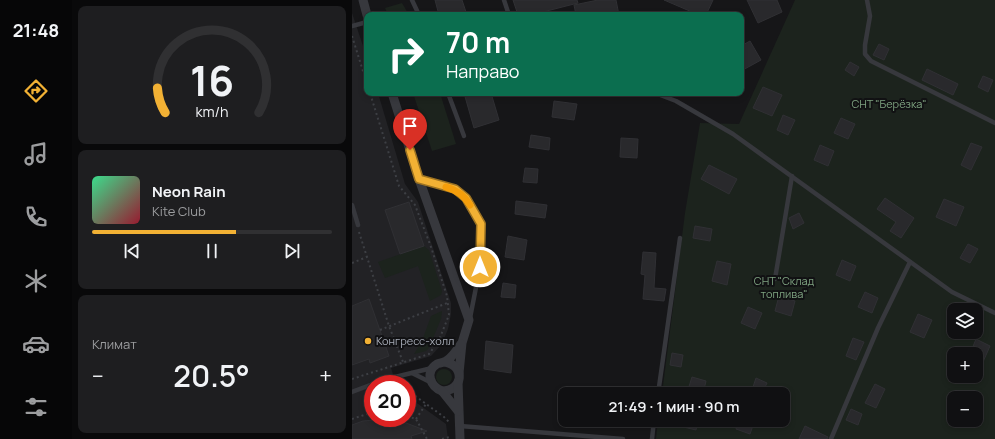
<!DOCTYPE html>
<html lang="ru">
<meta charset="utf-8">
<style>
body{margin:0;font-family:Manrope,sans-serif;background:#1e1e20;color:#f1f3f6;height:100vh;display:flex;flex-direction:column;font-size:15px;white-space:nowrap}
*{box-sizing:border-box;margin:0}
p{font-size:13px;color:#9c9d9f}
.icon{flex:none;width:22px;height:22px;fill:none;stroke:currentColor;stroke-width:2;stroke-linecap:round;stroke-linejoin:round}
.map{position:relative;flex:1;overflow:hidden}
.sheet{display:flex;flex-direction:column;gap:6px;padding:6px;background:#09090a;width:280px}
.sheet>*{flex:none}
.banner{position:absolute;left:12px;top:12px;width:380px;height:84px;border-radius:8px;box-shadow:0 2px 6px #0003,0 0 0 1px #303032;background:#0b6e4f;color:#fff;overflow:hidden}
.buttons{position:absolute;left:595px;top:303px;display:grid;gap:8px}
.buttons a{display:grid;place-items:center;width:36px;height:36px;border-radius:8px;background:#101012;box-shadow:0 2px 6px #0003,0 0 0 1px #303032;font-size:20px}
.speed{position:absolute;left:12px;top:375px;display:flex;gap:8px;font-size:20px;font-weight:700;text-align:center}
.speed>*{display:grid;place-content:center;width:52px;height:52px;border-radius:50%;background:#101012;box-shadow:0 2px 6px #0003,0 0 0 1px #303032;line-height:1}
.speed .limit{border:6px solid #d22;background:#fff;color:#111}
.pin{position:absolute;display:grid;place-items:center;width:34px;height:34px;color:#fff;margin:-41px -17px;border-radius:50% 50% 50% 0;rotate:-45deg;box-shadow:0 0 4px #0007}
.pin .icon{rotate:45deg}
.me{position:absolute;width:44px;margin:-22px;rotate:0deg;stroke-linejoin:round;filter:drop-shadow(0 0 3px #0008)}
.turn{display:flex;align-items:center;gap:14px;height:84px;padding:0 16px;font-size:18px}
.turn .icon{width:52px;height:52px;stroke-width:2.5}
.turn b{display:block;font-size:28px;line-height:34px}
.big{font-size:30px;font-weight:600;line-height:1.1}
.sheet .tile{flex:1;display:flex;flex-direction:column;justify-content:center;gap:6px;min-width:0;padding:0 14px;border-radius:8px;background:#1e1e20}
.sheet .dial{align-items:center;gap:0}
.dial svg{height:104px;overflow:visible;fill:none;stroke:#303032;stroke-width:7;stroke-linecap:round;text-anchor:middle}
.dial text{fill:#f1f3f6;stroke:none}
.song{display:flex;align-items:center;gap:12px}
.cover{width:48px;height:48px;border-radius:6px;background:linear-gradient(135deg,hsl(150 70% 55%),hsl(350 70% 35%))}
.played{height:4px;border-radius:2px;background:linear-gradient(90deg,#f2b134 60%,#303032 60%)}
.keys{display:flex;justify-content:space-around;direction:ltr}
.heat{display:flex;justify-content:space-between;align-items:center;font-size:22px;direction:ltr}
.trip{position:absolute;left:206px;top:387px;width:232px;height:40px;border-radius:8px;background:#101012;box-shadow:0 2px 6px #0003,0 0 0 1px #303032;font-weight:600;line-height:40px;text-align:center}
main{display:flex;flex:1;min-height:0}
.tabs{display:flex;flex-direction:column;width:72px;justify-content:space-around;align-items:center;background:#060607;color:#9c9d9f}
.tabs .icon{width:28px;height:28px}
.tabs .on{color:#f2b134}
.tabs b{font-size:18px;color:#f1f3f6}
.map>svg:first-child{display:block}
.built{fill:#222225}
.green{fill:#1c231d;fill-rule:evenodd}
.building{fill:#29292c;stroke:#303034}
.lines{fill:none;stroke-linecap:round;stroke-linejoin:round}
.path{stroke:#3d3f44;stroke-width:2;stroke-dasharray:2 3;stroke-linecap:butt}
.lane{stroke:#37383d;stroke-width:4.5}
.street{stroke:#37383d;stroke-width:9}
.route-casing{stroke:#9d7322;stroke-width:10}
.route{stroke:#f2b134;stroke-width:7}
.slow{stroke:#f59e0b;stroke-width:7}
.poi-dot{fill:#f2b134;stroke:#111113;stroke-width:1.5}
.labels{text-anchor:middle;stroke-width:4;stroke-linejoin:round;paint-order:stroke}
.park-label{font-size:11px;fill:#7fa381;stroke:#111113}
.poi-label{font-size:11px;fill:#a8adb8;stroke:#111113;text-anchor:start}
</style>
<main>
<nav class="tabs">
<b>21:48</b>
<svg class="icon on" aria-label="directions" viewBox="0 0 24 24"><path d="M12 3l9 9-9 9-9-9zM9 14v-3h6M13 9l2 2-2 2"/></svg>
<svg class="icon" aria-label="music" viewBox="0 0 24 24"><path d="M9 18V5l10-2v13"/><circle cx="6" cy="18" r="3"/><circle cx="16" cy="16" r="3"/></svg>
<svg class="icon" aria-label="phone" viewBox="0 0 24 24"><path d="M5 4h4l2 5-3 2q2 4 5 5l2-3 5 2v4C11 20 4 13 5 4z"/></svg>
<svg class="icon" aria-label="climate" viewBox="0 0 24 24"><path d="M12 3v18M4 7l16 10M4 17L20 7"/></svg>
<svg class="icon" aria-label="car" viewBox="0 0 24 24"><path d="M5 17H2v-5l4-1 3-4h7l3 4 3 1v5h-3M9 17h6M6 11h13"/><circle cx="7" cy="17" r="2"/><circle cx="17" cy="17" r="2"/></svg>
<svg class="icon" aria-label="filters" viewBox="0 0 24 24"><path d="M4 7h16M4 17h16"/><circle cx="9" cy="7" r="2"/><circle cx="15" cy="17" r="2"/></svg>
</nav>
<section class="sheet">
<div class="tile dial"><svg viewBox="0 0 100 80">
<path d="M14 69A42 42 0 1 1 86 69"/>
<path d="M14 69A42 42 0 0 1 8 50" stroke="#f2b134"/>
<text x="50" y="56" font-size="32" font-weight="700">16</text>
<text x="50" y="72" font-size="11">km/h</text>
</svg></div>
<div class="tile">
<div class="song"><i class="cover"></i><div><b>Neon Rain</b><p>Kite Club</p></div></div>
<div class="played"></div>
<div class="keys"><svg class="icon" aria-label="previous" viewBox="0 0 24 24"><path d="M18 5L8 12l10 7zM5 5v14"/></svg><svg class="icon" aria-label="pause" viewBox="0 0 24 24"><path d="M8 5v14M16 5v14"/></svg><svg class="icon" aria-label="next" viewBox="0 0 24 24"><path d="M6 5l10 7-10 7zM19 5v14"/></svg></div>
</div>
<div class="tile"><p>Климат</p>
<div class="heat"><a>−</a><b class="big">20.5°</b><a>+</a></div>
</div>
</section>
<div class="map">
<svg width="643" height="439" viewBox="0 0 643 439">
<rect width="100%" height="100%" fill="#161618"/>
<polygon class="built" points="0,13 15,58 15,93 26,93 53,184 66,202 99,303 99,314 96,329 90,344 79,356 39,368 44,384 21,384 21,418 55,418 55,396 94,424 96,439 0,439"/>
<g class="green">
<path d="M443 0H643V439H304L306 420H431V394H310L333 213 348 123 387 124ZM602 310H624V332H602ZM602 354H624V376H602ZM602 398H624V420H602Z"/>
<polygon points="50,3 57,15 36,15 33,8"/>
<polygon points="61,93 88,93 104,144 80,151"/>
<polygon points="72,246 77,250 90,291 89,295 78,301 66,266 33,278 26,262"/>
<polygon points="90,311 89,319 77,348 74,351 62,354 70,341 79,316"/>
<circle cx="92" cy="377" r="8"/>
</g>
<g class="building">
<polygon points="83,0 110,0 115,15 87,15"/>
<polygon points="161,0 225,0 226,3 179,15 166,15"/>
<polygon points="246,0 264,0 267,15 224,15 222,5"/>
<polygon points="312,0 361,0 354,15 347,15"/>
<polygon points="395,0 425,0 430,12 406,23"/>
<polygon points="398,41 409,60 389,71 389,46"/>
<polygon points="527,44 537,49 532,60 521,55"/>
<polygon points="498,62 507,67 502,76 493,70"/>
<polygon points="575,69 606,84 601,95 570,80"/>
<polygon points="631,76 641,80 636,92 626,87"/>
<polygon points="411,87 430,95 420,116 401,108"/>
<polygon points="112,93 139,93 147,120 122,128"/>
<polygon points="202,101 225,104 222,120 200,117"/>
<polygon points="431,115 443,120 436,135 425,130"/>
<polygon points="489,118 503,124 496,139 482,133"/>
<polygon points="179,135 198,138 197,150 177,147"/>
<polygon points="269,138 286,139 285,158 268,157"/>
<polygon points="619,143 630,147 619,170 609,165"/>
<polygon points="468,145 482,151 476,166 462,160"/>
<polygon points="357,165 385,179 377,194 349,179"/>
<polygon points="173,168 186,169 185,183 171,182"/>
<polygon points="533,198 562,218 549,238 538,231 544,222 525,209"/>
<polygon points="592,199 612,207 604,226 584,217"/>
<polygon points="164,201 195,205 193,218 163,214"/>
<polygon points="57,202 72,246 48,254 33,210"/>
<polygon points="447,213 452,223 441,229 437,218"/>
<polygon points="343,226 360,229 358,241 341,238"/>
<polygon points="156,236 175,240 172,260 153,257"/>
<polygon points="616,244 626,249 618,263 608,258"/>
<polygon points="291,252 304,253 302,288 314,289 312,301 291,299 293,275 289,274"/>
<polygon points="490,260 504,266 498,281 484,275"/>
<polygon points="365,261 379,264 375,285 360,281"/>
<polygon points="151,283 164,285 163,298 149,297"/>
<polygon points="513,292 526,298 520,313 506,307"/>
<polygon points="427,296 443,301 439,316 423,311"/>
<polygon points="17,299 37,356 18,363 17,359 0,365 0,306"/>
<polygon points="396,307 410,313 403,329 389,323"/>
<polygon points="566,314 580,320 572,338 558,332"/>
<polygon points="501,338 512,342 504,360 494,356"/>
<polygon points="624,339 638,346 631,362 624,358 624,354 618,354"/>
<polygon points="134,341 161,345 159,373 132,369"/>
<polygon points="320,353 331,355 329,367 318,365"/>
<polygon points="340,377 354,381 351,394 335,393"/>
<polygon points="404,378 415,383 410,394 400,390"/>
<polygon points="523,384 533,389 524,408 513,403"/>
<polygon points="499,409 510,414 506,425 494,420"/>
<polygon points="22,420 54,423 75,431 59,436 60,439 0,439 0,425 11,421"/>
<polygon points="319,420 346,420 344,430 319,424"/>
<polygon points="387,420 403,420 398,434 384,429"/>
<polygon points="453,426 476,437 475,439 447,439"/>
</g>
<g class="lines">
<g class="path">
<polyline points="0,36 15,84"/>
<polyline points="7,232 37,326 51,362"/>
<polyline points="0,263 15,257"/>
<polyline points="28,330 95,303"/>
<polyline points="0,379 77,354 87,340 97,315 95,296 79,247 63,205 47,186 18,93"/>
<polyline points="55,390 92,417 97,422"/>
<polyline points="55,416 64,419 75,439"/>
<polyline points="0,419 21,412"/>
<polyline points="64,419 74,404"/>
<polyline points="90,439 98,437"/>
</g>
<g class="lane">
<polyline points="60,0 67,15"/>
<polyline points="152,0 157,15"/>
<polyline points="515,0 518,16 513,45 513,54 519,61 643,123"/>
<polyline points="0,26 15,22"/>
<polyline points="96,93 112,136"/>
<polyline points="303,93 324,101 381,134 600,292 643,313"/>
<polyline points="67,179 103,189 114,198 129,224 128,267 118,318"/>
<polyline points="0,205 6,225"/>
<polyline points="423,279 440,176"/>
<polyline points="60,373 78,382"/>
<polyline points="22,384 43,377 80,368"/>
<polyline points="0,392 21,384"/>
<polyline points="306,394 328,238"/>
<polyline points="108,426 271,439"/>
<polyline points="300,439 302,420"/>
<polyline points="479,439 526,328 558,262"/>
</g>
<g class="street">
<polyline points="11,0 15,15"/>
<polyline points="40,93 67,179 117,320 110,343 107,373"/>
<path d="M93 362C114 366 111 391 90 391 79 387 72 372 85 364 88 363 91 363 94 361 100 358 105 350 109 344"/>
<polyline points="106,382 108,439"/>
<polyline points="90,391 106,411"/>
</g>
</g>
<g class="lines">
<g class="route-casing">
<polyline id="route" points="58,150 67,179 103,189 114,198 129,224 128,267"/>
</g>
<use href="#route" class="route"/>
<path class="slow" d="M94 187C105 190 112 195 118 205"/>
</g>
<circle class="poi-dot" cx="16" cy="341" r="4"/>
<g class="labels">
<g class="park-label">
<text x="537" y="108">СНТ "Берёзка"</text>
<text x="432" y="285">СНТ "Склад<tspan x="432" dy="13">топлива"</tspan></text>
</g>
<g class="poi-label">
<text x="24" y="345">Конгресс-холл</text>
</g>
</g>
</svg>
<div class="buttons">
<a><svg class="icon" aria-label="layers" viewBox="0 0 24 24"><path d="M12 4l9 5-9 5-9-5zM3 14l9 5 9-5"/></svg></a>
<a>+</a>
<a>−</a>
</div>
<div class="speed"><div class="limit">20</div></div>
<div class="pin" style="left:58px;top:150px;background:#d93025"><svg class="icon" aria-label="arrive" viewBox="0 0 24 24"><path d="M6 21V4h12l-3 4 3 4H6"/></svg></div>
<svg class="me" style="left:128px;top:267px" viewBox="-20 -20 40 40"><circle r="17" fill="#f2b134" stroke="#fff" stroke-width="3"/><path d="M0-11L8 9 0 5-8 9z" fill="#fff"/></svg>
<div class="trip">21:49 · 1 мин · 90 m</div>
<div class="banner">
<div class="turn"><svg class="icon" aria-label="right" viewBox="0 0 24 24"><path d="M7 20v-9h11M14 6l5 5-5 5"/></svg><div><b>70 m</b>Направо</div></div>
</div>
</div>
</main>
